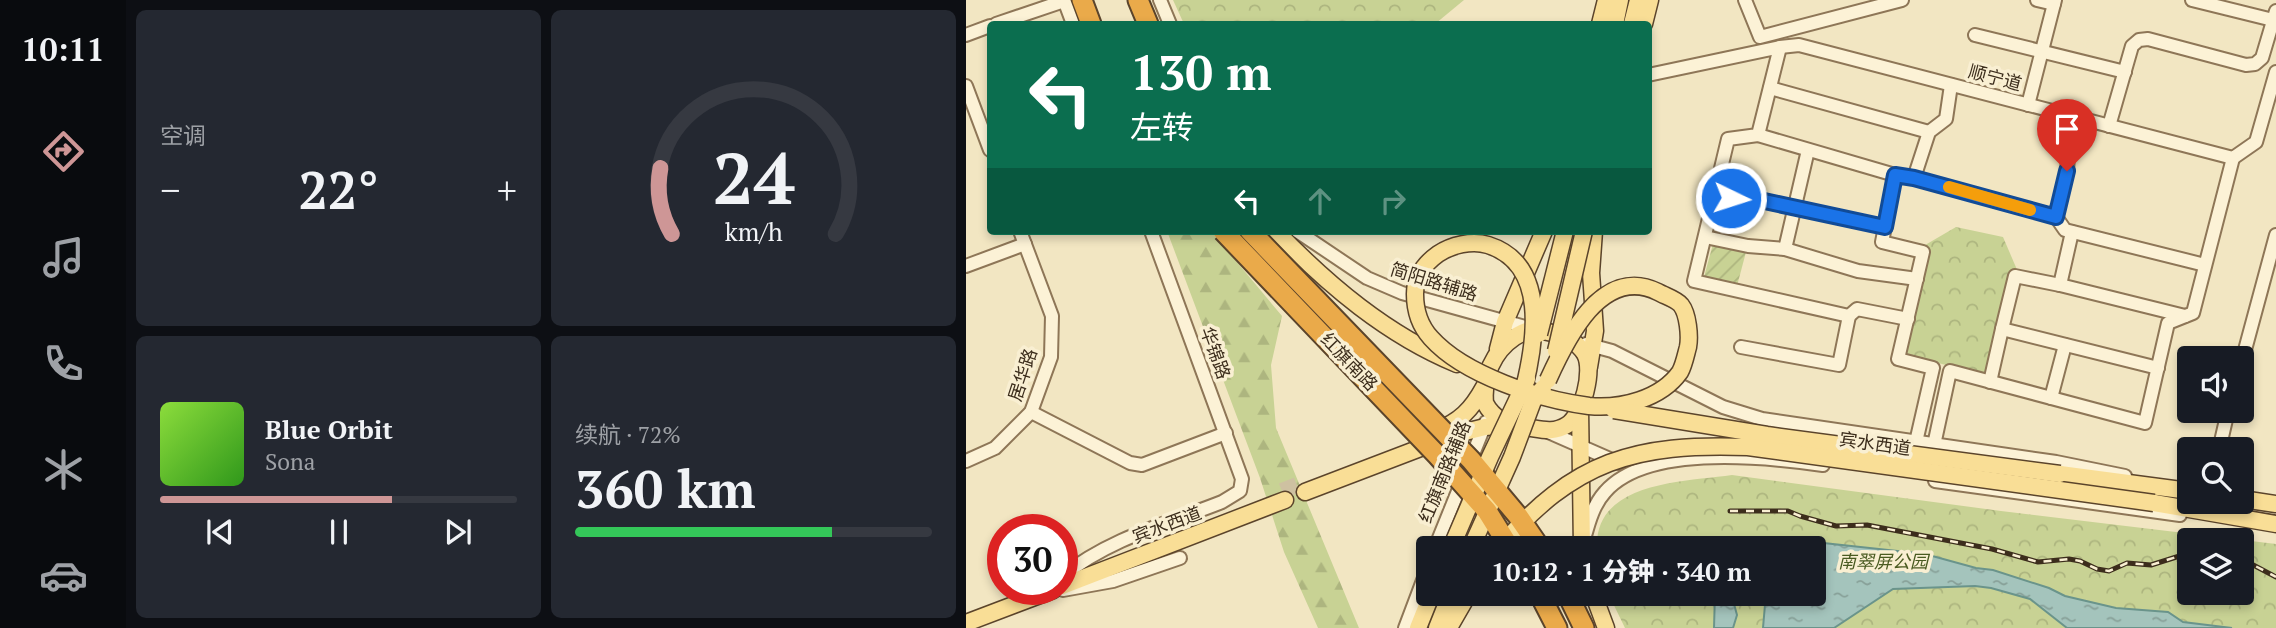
<!DOCTYPE html>
<html lang="zh">
<meta charset="utf-8">
<style>
body{margin:0;font-family:"PT Serif","Noto Sans SC",serif;background:#242831;color:#f1f3f6;height:100vh;display:flex;flex-direction:column;font-size:26px;white-space:nowrap}
*{box-sizing:border-box;margin:0}
p{font-size:23px;color:#9ea1a6}
.icon{flex:none;width:38px;height:38px;fill:none;stroke:currentColor;stroke-width:2;stroke-linecap:round;stroke-linejoin:round}
.map{position:relative;flex:1;overflow:hidden}
.details{display:flex;flex-direction:column;gap:10px;padding:10px;background:#0d0f14;width:840px}
.details>*{flex:none}
.banner{position:absolute;left:21px;top:21px;width:665px;height:214px;border-radius:7px;box-shadow:0 4px 10px #0003;background:#0b6e4f;color:#fff;overflow:hidden}
.fabs{position:absolute;left:1211px;top:346px;display:grid;gap:14px}
.fabs a{display:grid;place-items:center;width:77px;height:77px;border-radius:7px;background:#171b24;box-shadow:0 4px 10px #0003;font-size:35px}
.speed{position:absolute;left:21px;top:514px;display:flex;gap:14px;font-size:35px;font-weight:700;text-align:center}
.speed>*{display:grid;place-content:center;width:91px;height:91px;border-radius:50%;background:#171b24;box-shadow:0 4px 10px #0003;line-height:1}
.speed .limit{border:10px solid #d22;background:#fff;color:#111}
.pin{position:absolute;display:grid;place-items:center;width:60px;height:60px;color:#fff;margin:-72px -30px;border-radius:50% 50% 50% 0;rotate:-45deg;box-shadow:0 0 7px #0007}
.pin .icon{rotate:45deg}
.me{position:absolute;width:77px;margin:-38px;rotate:94deg;stroke-linejoin:round;filter:drop-shadow(0 0 5px #0008)}
.turn{display:flex;align-items:center;gap:24px;height:147px;padding:0 28px;font-size:32px}
.turn .icon{width:91px;height:91px;stroke-width:2.5}
.turn b{display:block;font-size:49px;line-height:60px}
.lanes{display:flex;align-items:center;height:66px;padding:0 28px;background:#0003;justify-content:center;gap:35px;direction:ltr}
.lanes .off{opacity:.35}
.big{font-size:52px;font-weight:800;line-height:1.1}
.details .tile{flex:1;display:flex;flex-direction:column;justify-content:center;gap:10px;min-width:0;padding:0 24px;border-radius:10px;background:#242831}
.details .dial{align-items:center;gap:0}
.dial svg{height:182px;overflow:visible;fill:none;stroke:#363941;stroke-width:7;stroke-linecap:round;text-anchor:middle}
.dial text{fill:#f1f3f6;stroke:none}
.song{display:flex;align-items:center;gap:21px}
.cover{width:84px;height:84px;border-radius:10px;background:linear-gradient(135deg,hsl(90 70% 55%),hsl(110 70% 35%))}
.played{height:7px;border-radius:4px;background:linear-gradient(90deg,#ce9696 65%,#363941 65%)}
.keys{display:flex;justify-content:space-around;direction:ltr}
.heat{display:flex;justify-content:space-between;align-items:center;font-size:38px;direction:ltr}
.charge{height:10px;border-radius:5px;background:linear-gradient(90deg,#34c759 72%,#363941 0)}
.details .tiles{flex:1;display:grid;gap:10px;grid-template-columns:repeat(2,1fr)}
.trip{position:absolute;left:450px;top:536px;width:410px;height:70px;border-radius:7px;background:#171b24;box-shadow:0 4px 10px #0003;font-weight:800;line-height:70px;text-align:center}
main{display:flex;flex:1;min-height:0}
.menu{display:flex;flex-direction:column;width:126px;justify-content:space-around;align-items:center;background:#090b0e;color:#9ea1a6}
.menu .icon{width:49px;height:49px}
.menu .selected{color:#ce9696}
.menu b{font-size:32px;color:#f1f3f6}
.map>svg:first-child{display:block}
.forest{fill:url(#forest-firs)}
.park{fill:url(#park-crowns);fill-rule:evenodd}
.garden{fill:url(#garden-furrows)}
.water{fill:url(#water-ripples);stroke:#6a948b;stroke-width:2}
.lines{fill:none;stroke-linecap:round;stroke-linejoin:round}
.major-tunnel{stroke:#cec1a1;stroke-width:16;stroke-dasharray:16 8;stroke-linecap:butt}
.minor-casing{stroke:#8e7657;stroke-width:16}
.major-casing{stroke:#5b442b;stroke-width:19}
.highway-casing{stroke:#5b442b;stroke-width:23}
.minor{stroke:#fcf2d6;stroke-width:12}
.major{stroke:#f9de96;stroke-width:16}
.highway{stroke:#eaaa4a;stroke-width:19}
.rail-casing{stroke:#3c2d1c;stroke-width:5}
.rail{stroke:#f9efd2;stroke-width:2.5;stroke-dasharray:8;stroke-linecap:butt}
.major-bridge-casing{stroke:#5b442b;stroke-width:19;stroke-linecap:butt}
.highway-bridge-casing{stroke:#5b442b;stroke-width:23;stroke-linecap:butt}
.major-bridge{stroke:#f9de96;stroke-width:16}
.highway-bridge{stroke:#eaaa4a;stroke-width:19}
.route-casing{stroke:#114b97;stroke-width:18}
.route{stroke:#1a73e8;stroke-width:12}
.slow{stroke:#f59e0b;stroke-width:12}
.labels{text-anchor:middle;stroke-width:7;stroke-linejoin:round;paint-order:stroke}
.street-label{font-size:18px;fill:#3c2d1c;stroke:#f9efd2}
.park-label{font-size:18px;font-style:italic;fill:#4a5b21;stroke:#f9efd2}
</style>
<main>
<nav class="menu">
<b>10:11</b>
<svg class="icon selected" aria-label="directions" viewBox="0 0 24 24"><path d="M12 3l9 9-9 9-9-9zM9 14v-3h6M13 9l2 2-2 2"/></svg>
<svg class="icon" aria-label="music" viewBox="0 0 24 24"><path d="M9 18V5l10-2v13"/><circle cx="6" cy="18" r="3"/><circle cx="16" cy="16" r="3"/></svg>
<svg class="icon" aria-label="phone" viewBox="0 0 24 24"><path d="M5 4h4l2 5-3 2q2 4 5 5l2-3 5 2v4C11 20 4 13 5 4z"/></svg>
<svg class="icon" aria-label="climate" viewBox="0 0 24 24"><path d="M12 3v18M4 7l16 10M4 17L20 7"/></svg>
<svg class="icon" aria-label="car" viewBox="0 0 24 24"><path d="M5 17H2v-5l4-1 3-4h7l3 4 3 1v5h-3M9 17h6M6 11h13"/><circle cx="7" cy="17" r="2"/><circle cx="17" cy="17" r="2"/></svg>
</nav>
<section class="details">
<div class="tiles">
<div class="tile"><p>空调</p>
<div class="heat"><a>−</a><b class="big">22°</b><a>+</a></div>
</div>
<div class="tile dial"><svg viewBox="0 0 100 80">
<path d="M14 69A42 42 0 1 1 86 69"/>
<path d="M14 69A42 42 0 0 1 9 40" stroke="#ce9696"/>
<text x="50" y="56" font-size="32" font-weight="700">24</text>
<text x="50" y="72" font-size="11">km/h</text>
</svg></div>
<div class="tile">
<div class="song"><i class="cover"></i><div><b>Blue Orbit</b><p>Sona</p></div></div>
<div class="played"></div>
<div class="keys"><svg class="icon" aria-label="previous" viewBox="0 0 24 24"><path d="M18 5L8 12l10 7zM5 5v14"/></svg><svg class="icon" aria-label="pause" viewBox="0 0 24 24"><path d="M8 5v14M16 5v14"/></svg><svg class="icon" aria-label="next" viewBox="0 0 24 24"><path d="M6 5l10 7-10 7zM19 5v14"/></svg></div>
</div>
<div class="tile"><p>续航 · 72%</p><b class="big">360 km</b><div class="charge"></div></div>
</div>
</section>
<div class="map">
<svg width="1310" height="628" viewBox="0 0 1310 628">
<defs>
<pattern id="forest-firs" width="22" height="20" patternUnits="userSpaceOnUse" patternTransform="scale(1.75)"><rect width="22" height="20" fill="#c8d294"/><path d="M5 1l3.5 6h-7zM16 11l3.5 6h-7z" fill="#adb57f"/></pattern>
<pattern id="park-crowns" width="20" height="18" patternUnits="userSpaceOnUse" patternTransform="scale(1.75)"><rect width="20" height="18" fill="#c8d294"/><path d="M2 6a3 3 0 1 1 6 0M12 15a3 3 0 1 1 6 0" fill="none" stroke="#adb57f"/></pattern>
<pattern id="garden-furrows" width="10" height="10" patternUnits="userSpaceOnUse" patternTransform="scale(1.75)"><rect width="10" height="10" fill="#c8d294"/><path d="M-1 1l2-2M0 10L10 0M9 11l2-2" fill="none" stroke="#adb57f"/></pattern>
<pattern id="water-ripples" width="26" height="14" patternUnits="userSpaceOnUse" patternTransform="scale(1.75)"><rect width="26" height="14" fill="#a4c4bc"/><path d="M2 4q2-2 4 0t4 0M15 11q2-2 4 0t4 0" fill="none" stroke="#87a098"/></pattern>
</defs>
<rect width="100%" height="100%" fill="#f2e6c2"/>
<polygon class="forest" points="201,231 245,231 316,316 305,365 310,428 393,628 352,628 318,552 294,478"/>
<g class="park">
<polygon points="207,0 498,0 469,24 218,24"/>
<polygon points="990,227 1037,237 1052,272 1024,376 932,353 954,248"/>
<path d="M766 475 1035 511 1310 544V628H659L642 593H847V548H631C628 481 719 482 766 475ZM1223 541H1276V593H1223Z"/>
</g>
<polygon class="garden" points="747,244 780,252 771,286 738,277"/>
<g class="water">
<polygon points="839,541 959,554 1010,568 1027,570 1083,588 1099,596 1150,608 1202,612 1217,622 1266,628 1101,628 1064,599 1025,588 1009,586 927,589 868,628 797,628 800,593 847,593 847,548 804,548"/>
<polygon points="749,593 765,593 771,615 767,628 748,628"/>
</g>
<g class="lines">
<polyline class="major-tunnel" points="316,491 336,483"/>
<g class="minor-casing">
<g id="minor">
<polyline points="98,0 107,24"/>
<polyline points="194,0 204,24"/>
<polyline points="779,0 794,37 936,0"/>
<polyline points="1071,0 1088,4"/>
<polyline points="1226,0 1307,20"/>
<polyline points="30,24 98,1"/>
<polyline points="0,35 24,26"/>
<polyline points="1009,35 1159,72"/>
<polyline points="814,47 792,135 762,139 728,281 883,316 891,309 942,319"/>
<polyline points="682,75 814,47 833,45 1267,158 1290,142 1310,72"/>
<polyline points="0,86 24,150"/>
<polyline points="804,88 963,132"/>
<polyline points="1062,105 1089,0"/>
<polyline points="1143,126 1166,46 1173,40 1182,39 1280,65 1289,64 1296,58 1310,11"/>
<polyline points="792,135 929,175"/>
<polyline points="948,178 1090,217 1101,171 1105,116"/>
<polyline points="749,193 781,203 789,199 919,227"/>
<polyline points="1090,217 1099,230 1239,265"/>
<polyline points="331,231 401,278 436,293 566,329"/>
<polyline points="1106,232 1094,285 1219,316"/>
<polyline points="739,237 782,246 819,249 842,150"/>
<polyline points="819,249 892,271 951,279"/>
<polyline points="0,266 59,244"/>
<polyline points="1094,285 1049,276 1036,329 1192,368"/>
<polyline points="620,344 646,351 757,407 796,419 1090,462 1159,476"/>
<polyline points="775,347 873,365 883,316"/>
<polyline points="1276,361 1310,235"/>
<polyline points="1024,382 1036,329"/>
<polyline points="1085,398 1099,345"/>
<polyline points="65,412 164,463 176,465 260,433"/>
<polyline points="580,431 653,463"/>
<polyline points="950,442 967,368 932,359 957,252 916,242 929,175 948,178 963,132 980,119 985,85"/>
<polyline points="968,445 984,371 1179,423 1202,323 1227,313 1267,158"/>
<polyline points="1253,450 1262,411"/>
<polyline points="0,461 29,448 65,412 85,357 86,316 54,231"/>
<polyline points="969,481 1214,515"/>
<path d="M619 536C623 521 628 504 639 492 681 444 800 457 857 465"/>
<polyline points="469,548 520,422"/>
<path d="M97 576C142 539 203 523 256 502L274 491 276 479 185 231"/>
<polyline points="97,590 147,581 214,558"/>
<polyline points="439,628 462,567"/>
</g>
</g>
<g class="major-casing">
<g id="major">
<polyline points="634,24 640,0"/>
<polyline points="649,24 654,0"/>
<polyline points="666,24 672,0"/>
<polyline points="678,24 684,0"/>
<path d="M310 231C362 285 421 335 491 364"/>
<path d="M566 329C578 331 593 333 603 339 609 342 616 349 619 354 628 370 617 415 601 425 587 434 574 429 559 427 541 424 528 420 519 403 516 369 534 339 566 329Z"/>
<polyline points="532,349 539,322 578,231"/>
<polyline points="623,367 629,331 625,273 628,231"/>
<polyline points="614,408 616,548"/>
<path d="M469 431C494 422 506 409 518 387"/>
<polyline points="1094,474 1223,491"/>
<polyline points="339,492 491,434 519,427 543,425"/>
<polyline points="1276,499 1310,504"/>
<polyline points="1188,503 1310,524"/>
<polyline points="96,586 319,500"/>
<polyline points="627,593 640,628"/>
<polyline points="0,623 87,590"/>
<polyline points="484,626 503,593"/>
<polyline points="452,628 466,593"/>
<polyline points="471,628 485,593"/>
</g>
</g>
<g class="highway-casing">
<g id="highway">
<polyline points="116,0 125,24"/>
<polyline points="172,0 182,24"/>
<polyline points="573,593 591,628"/>
<polyline points="601,593 618,628"/>
</g>
</g>
<use href="#minor" class="minor"/>
<use href="#major" class="major"/>
<use href="#highway" class="highway"/>
<g class="rail-casing">
<g id="rail">
<polyline points="764,511 822,511 834,516 870,526 901,525 1026,549 1072,562 1103,559 1114,561 1131,569 1143,571 1161,563 1185,565 1223,553"/>
<polyline points="1276,559 1310,577"/>
</g>
</g>
<use href="#rail" class="rail"/>
<g class="major-bridge-casing">
<g id="major-bridge">
<polyline points="573,334 599,231"/>
<polyline points="590,351 618,231"/>
<path d="M558 388C570 340 582 264 522 245 506 240 485 245 472 254 458 264 449 277 449 294 449 310 454 326 465 338 498 375 575 400 623 406 655 409 695 399 714 372 718 365 720 354 722 347 724 336 722 314 715 305 710 299 699 296 692 292 636 264 600 340 582 380"/>
<polyline points="648,410 801,435 1094,474"/>
<polyline points="485,548 524,457 561,379"/>
<polyline points="505,548 546,457 567,401 577,388"/>
<path d="M533 548C608 460 669 443 782 447L1188 503"/>
</g>
</g>
<g class="highway-bridge-casing">
<g id="highway-bridge">
<polyline points="257,231 471,455 521,511 544,548"/>
<polyline points="284,231 505,460 552,516 574,548"/>
</g>
</g>
<use href="#major-bridge" class="major-bridge"/>
<use href="#highway-bridge" class="highway-bridge"/>
</g>
<g class="lines">
<g class="route-casing">
<polyline id="route" points="765,198 781,203 789,199 919,227 929,175 948,178 1090,217 1101,171"/>
</g>
<use href="#route" class="route"/>
<polyline class="slow" points="983,187 1064,210"/>
</g>
<g class="labels">
<g class="street-label">
<text transform="translate(1029 78) rotate(15)" y="6">顺宁道</text>
<text transform="translate(468 282) rotate(17)" y="6">简阳路辅路</text>
<text transform="translate(249 353) rotate(70)" y="6">华锦路</text>
<text transform="translate(383 362) rotate(46)" y="6">红旗南路</text>
<text transform="translate(57 375) rotate(-72)" y="6">居华路</text>
<text transform="translate(909 444) rotate(8)" y="6">宾水西道</text>
<text transform="translate(479 472) rotate(-68)" y="6">红旗南路辅路</text>
<text transform="translate(201 525) rotate(-21)" y="6">宾水西道</text>
</g>
<g class="park-label">
<text x="917" y="568">南翠屏公园</text>
</g>
</g>
</svg>
<div class="fabs">
<a><svg class="icon" aria-label="sound" viewBox="0 0 24 24"><path d="M4 9h4l5-4v14l-5-4H4zM17 9q2 3 0 6"/></svg></a>
<a><svg class="icon" aria-label="search" viewBox="0 0 24 24"><circle cx="10" cy="10" r="6"/><path d="M15 15l6 6"/></svg></a>
<a><svg class="icon" aria-label="layers" viewBox="0 0 24 24"><path d="M12 4l9 5-9 5-9-5zM3 14l9 5 9-5"/></svg></a>
</div>
<div class="speed"><div class="limit">30</div></div>
<div class="pin" style="left:1101px;top:171px;background:#d93025"><svg class="icon" aria-label="arrive" viewBox="0 0 24 24"><path d="M6 21V4h12l-3 4 3 4H6"/></svg></div>
<svg class="me" style="left:765px;top:198px" viewBox="-20 -20 40 40"><circle r="17" fill="#1a73e8" stroke="#fff" stroke-width="3"/><path d="M0-11L8 9 0 5-8 9z" fill="#fff"/></svg>
<div class="trip">10:12 · 1 分钟 · 340 m</div>
<div class="banner">
<div class="turn"><svg class="icon" aria-label="left" viewBox="0 0 24 24"><path d="M17 20v-9H6M10 6l-5 5 5 5"/></svg><div><b>130 m</b>左转</div></div>
<div class="lanes"><svg class="icon" aria-label="left" viewBox="0 0 24 24"><path d="M17 20v-9H6M10 6l-5 5 5 5"/></svg><svg class="icon off" aria-label="ahead" viewBox="0 0 24 24"><path d="M12 20V5M6 11l6-6 6 6"/></svg><svg class="icon off" aria-label="right" viewBox="0 0 24 24"><path d="M7 20v-9h11M14 6l5 5-5 5"/></svg></div>
</div>
</div>
</main>
